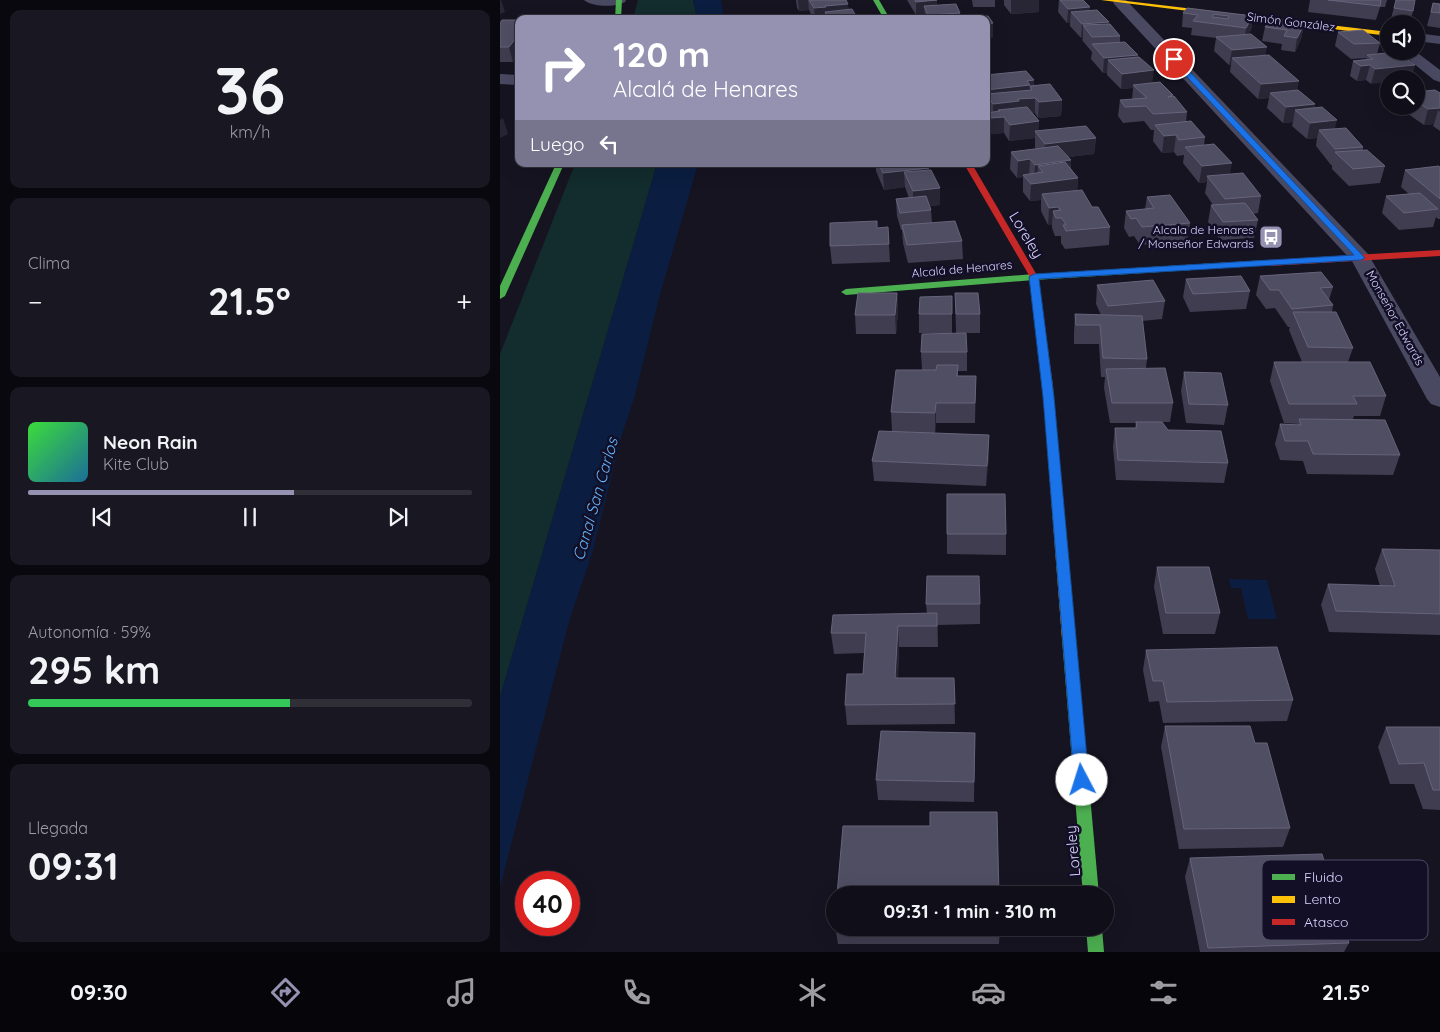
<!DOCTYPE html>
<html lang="es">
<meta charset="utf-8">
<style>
body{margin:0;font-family:Quicksand,sans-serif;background:#191822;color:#f1f3f6;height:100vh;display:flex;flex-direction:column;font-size:19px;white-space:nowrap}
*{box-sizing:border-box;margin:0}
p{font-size:16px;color:#9c9ca2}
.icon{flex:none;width:28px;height:28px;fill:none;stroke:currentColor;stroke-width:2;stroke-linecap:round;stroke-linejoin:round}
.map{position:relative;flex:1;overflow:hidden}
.drawer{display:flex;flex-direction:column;gap:10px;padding:10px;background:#09080e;width:500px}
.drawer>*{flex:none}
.top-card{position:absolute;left:15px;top:15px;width:475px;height:152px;border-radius:10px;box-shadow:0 5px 20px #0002,0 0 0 1px #302f38;background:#9591b1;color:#fff;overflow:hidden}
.tools{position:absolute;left:880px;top:15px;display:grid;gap:10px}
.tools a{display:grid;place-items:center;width:45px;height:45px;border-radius:50%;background:#100f19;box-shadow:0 5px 20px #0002,0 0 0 1px #302f38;font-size:25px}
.speed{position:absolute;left:15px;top:871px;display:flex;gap:10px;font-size:25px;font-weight:700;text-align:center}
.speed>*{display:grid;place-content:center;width:65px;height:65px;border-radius:50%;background:#100f19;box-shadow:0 5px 20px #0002,0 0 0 1px #302f38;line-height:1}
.speed .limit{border:8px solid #d22;background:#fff;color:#111}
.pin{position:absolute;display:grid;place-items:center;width:42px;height:42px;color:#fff;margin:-21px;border:2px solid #fff;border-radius:50%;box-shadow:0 1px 5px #0007}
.me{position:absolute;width:55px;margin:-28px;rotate:355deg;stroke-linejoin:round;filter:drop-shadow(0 0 4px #0008)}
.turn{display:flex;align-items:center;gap:18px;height:105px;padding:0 15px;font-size:22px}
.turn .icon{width:65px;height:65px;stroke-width:2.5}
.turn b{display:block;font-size:35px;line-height:42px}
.then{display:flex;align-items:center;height:48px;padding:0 15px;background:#0003;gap:10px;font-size:19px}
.big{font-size:38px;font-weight:800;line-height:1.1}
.drawer .tile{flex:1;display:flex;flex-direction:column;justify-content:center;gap:8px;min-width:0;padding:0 18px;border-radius:10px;background:#191822}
.drawer .dial{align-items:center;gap:0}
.dial b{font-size:65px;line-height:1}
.song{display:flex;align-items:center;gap:15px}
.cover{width:60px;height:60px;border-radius:8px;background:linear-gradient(135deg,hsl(120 70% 55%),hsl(200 70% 35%))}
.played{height:5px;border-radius:2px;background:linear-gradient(90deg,#9591b1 60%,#302f38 60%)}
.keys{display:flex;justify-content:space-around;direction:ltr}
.heat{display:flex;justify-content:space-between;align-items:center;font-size:28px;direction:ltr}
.charge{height:8px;border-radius:4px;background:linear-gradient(90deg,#34c759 59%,#302f38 0)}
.trip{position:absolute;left:326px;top:886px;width:288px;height:50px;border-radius:25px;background:#100f19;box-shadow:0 5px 20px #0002,0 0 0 1px #302f38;font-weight:800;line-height:50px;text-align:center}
.tab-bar{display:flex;height:80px;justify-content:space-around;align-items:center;background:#06060a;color:#9c9ca2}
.tab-bar .icon{width:35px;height:35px}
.tab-bar .selected{color:#9591b1}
.tab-bar b{font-size:22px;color:#f1f3f6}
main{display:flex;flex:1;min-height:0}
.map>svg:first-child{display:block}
.green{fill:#132c2d}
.water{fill:#0b1e41}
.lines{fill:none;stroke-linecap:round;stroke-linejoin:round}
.street{fill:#4a4962;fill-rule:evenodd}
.fast{fill:#4caf50;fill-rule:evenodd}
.slow{fill:#ffc107;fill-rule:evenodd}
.jam{fill:#c62828;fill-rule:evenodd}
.wall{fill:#403d50}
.shaded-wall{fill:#282635}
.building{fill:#504e63;stroke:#66637b;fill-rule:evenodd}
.route{fill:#1a73e8;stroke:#114b97}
.labels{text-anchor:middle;stroke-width:5;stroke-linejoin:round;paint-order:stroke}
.far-street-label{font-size:12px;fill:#d9d4ff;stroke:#130f26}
.far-poi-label{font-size:12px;fill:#d9d4ff;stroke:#130f26;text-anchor:end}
.street-label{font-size:15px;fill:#d9d4ff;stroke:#130f26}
.water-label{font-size:16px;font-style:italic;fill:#62b6ff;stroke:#130f26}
.key{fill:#130f26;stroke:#4e4a67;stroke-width:1}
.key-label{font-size:14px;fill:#d9d4ff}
</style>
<main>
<section class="drawer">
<div class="tile dial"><b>36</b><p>km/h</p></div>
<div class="tile"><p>Clima</p>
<div class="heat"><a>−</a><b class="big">21.5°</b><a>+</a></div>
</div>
<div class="tile">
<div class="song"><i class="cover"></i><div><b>Neon Rain</b><p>Kite Club</p></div></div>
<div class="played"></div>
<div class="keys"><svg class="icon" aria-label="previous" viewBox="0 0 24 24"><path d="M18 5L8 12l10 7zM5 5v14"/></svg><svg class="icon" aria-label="pause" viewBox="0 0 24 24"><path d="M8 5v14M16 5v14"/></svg><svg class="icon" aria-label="next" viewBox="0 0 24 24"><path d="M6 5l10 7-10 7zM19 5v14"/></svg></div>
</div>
<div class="tile"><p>Autonomía · 59%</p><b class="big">295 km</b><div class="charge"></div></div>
<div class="tile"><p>Llegada</p><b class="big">09:31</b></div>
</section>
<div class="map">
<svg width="940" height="952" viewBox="0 0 940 952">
<rect width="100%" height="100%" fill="#161421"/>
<g class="green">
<polygon points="138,0 193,0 196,13 194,19 133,19"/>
<polygon points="75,164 157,164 0,697 0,354"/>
</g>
<g class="water">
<polygon points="193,0 221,0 224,19 194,19 196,13"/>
<polygon points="157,164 198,164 159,298 134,399 122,434 92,554 70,618 0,887 0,697"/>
<polygon points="729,579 767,580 777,619 748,619 741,588 731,588"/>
</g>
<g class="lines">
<g class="street">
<path d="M84 0H125L126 1C119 8 91 7 84 0Z"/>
<polygon points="615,0 626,0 868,254 940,377 940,407 931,404 927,399 852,261 615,5 613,2"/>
<polygon points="916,33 940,36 940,44 916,41"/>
<polygon points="898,51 915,51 940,70 940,82 934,80"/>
<polygon points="0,74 19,75 19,85 0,84"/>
</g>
<g class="fast">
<polygon points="116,0 122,0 121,19 115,19"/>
<polygon points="373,0 379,0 390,19 384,19"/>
<polygon points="56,164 64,164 5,296 0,299 0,286"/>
<polygon points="768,260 772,263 771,265 534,280 346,295 341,292 346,289 534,274"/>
<polygon points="569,634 574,635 576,639 599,895 583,895 562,639 564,635"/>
<polygon points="586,928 602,928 604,952 588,952"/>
</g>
<g class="slow">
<polygon points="601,0 618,0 889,32 889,36"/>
<polygon points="547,376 552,379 576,639 574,643 569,644 564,643 562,639 542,379"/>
</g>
<g class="jam">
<polygon points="464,164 472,164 538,277 552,379 551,381 543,381 542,379 530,277"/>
<polygon points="940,250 940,256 768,266 764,263 768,260"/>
</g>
</g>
<g class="wall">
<polygon points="296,0 346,0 349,10 356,16 356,19 313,19 309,10 299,11 297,8"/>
<polygon points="407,0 437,0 437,5 460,13 460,19 425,19 425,15 416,15"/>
<polygon points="472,0 495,0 495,7 473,7"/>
<polygon points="504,0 539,0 539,12 511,14 504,5"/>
<polygon points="559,0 583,0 589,10 609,22 609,24 620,36 620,42 638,57 652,83 673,97 687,112 686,122 705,137 704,145 730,174 761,196 758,213 753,214 758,220 754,238 720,240 708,222 711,205 713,205 705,193 707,182 699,183 683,163 684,155 677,156 674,152 662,153 653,141 654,130 651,130 644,121 623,123 618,116 620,100 632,100 633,88 621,89 607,75 607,73 603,73 591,59 592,52 582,40 583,38 581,38 570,26 570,22 567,23 558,12"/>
<polygon points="810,0 887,0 885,7 880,7 876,20 808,12"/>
<polygon points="896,0 913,11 910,24 890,22"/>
<polygon points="933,3 940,4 940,28 927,26"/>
<polygon points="683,13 753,16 751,30 748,34 766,55 797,90 815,104 814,108 835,129 863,147 863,150 885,166 880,183 849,186 832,169 832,165 831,165 816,146 817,138 807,139 792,126 793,122 783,123 767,108 769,98 758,99 730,72 731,64 729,65 714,51 716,38 691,35 692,28 682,27"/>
<polygon points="19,20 13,62 0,62 0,23"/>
<polygon points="804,25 801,39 795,52 781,50 782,44 762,41 765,27"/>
<polygon points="838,32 880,43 877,54 896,52 871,84 866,80 857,81 850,76 853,61 866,59 867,58 851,59 835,46"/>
<polygon points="486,75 534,80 534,86 562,100 561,116 538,118 535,113 532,113 539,121 538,131 596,138 594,154 568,157 571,160 571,169 578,178 577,191 610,227 609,245 565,249 561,243 561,236 555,236 552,228 552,225 548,225 541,211 541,200 530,201 523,192 523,177 517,178 510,169 511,152 536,149 535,147 535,138 509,141 504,133 490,134 486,130 486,113 489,113 487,109 487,105 486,105"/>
<polygon points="916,92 940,108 940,131 933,126 934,124 924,125 901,109 902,106 916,106"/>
<polygon points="376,164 427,164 429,170 440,188 440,205 430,206 431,210 432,223 462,241 463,259 408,263 403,243 402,230 401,230 397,216 396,199 409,198 405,187 384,190 376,171"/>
<polygon points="940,168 940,219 938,219 936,217 933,227 899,230 882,213 886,196 909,194 901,187 905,170"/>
<polygon points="647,197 690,223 687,241 640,245 634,236 629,237 624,228 626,211 645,209"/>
<polygon points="388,227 390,262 332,264 330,246 377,228"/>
<polygon points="760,276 833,287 829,300 833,305 832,312 853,348 848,362 886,396 880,416 854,416 853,419 900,455 893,475 807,474 803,461 780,460 775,444 780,424 797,425 798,424 784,423 770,381 774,362 802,362 789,330 790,327 788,327 775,308 766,309 756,295"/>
<polygon points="686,279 750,291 746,309 690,312 683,297"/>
<polygon points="597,285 665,301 662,319 642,321 647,359 646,368 673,403 670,422 662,422 668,430 728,463 724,483 616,480 613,447 615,428 635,428 636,423 610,423 604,388 605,377 601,377 599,344 574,344 574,333 575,314 601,315 596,304"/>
<polygon points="397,293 398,312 396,334 356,334 355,315"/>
<polygon points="455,293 480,314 480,333 456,333"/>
<polygon points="452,296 452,333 419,333 419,314"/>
<polygon points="421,352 467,352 467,371 458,371 458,376 476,376 475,423 436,423 435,433 489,435 489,455 486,486 374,481 372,461 392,431 391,412 422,370"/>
<polygon points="684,372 728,405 724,425 686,423 681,391"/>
<polygon points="447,534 506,534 506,555 447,554"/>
<polygon points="882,549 940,550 940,635 829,632 821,605 828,584 880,586 875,569"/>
<polygon points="657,567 720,613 715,634 663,634 654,587"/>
<polygon points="426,604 480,604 480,624 438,625 438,647 399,647 398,678 454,678 455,724 347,725 345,705 363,674 364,653 334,654 331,633 427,614"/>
<polygon points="646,650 793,700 787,721 663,723 659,701 649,702 643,670"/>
<polygon points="665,726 755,743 790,828 783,847 679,849 661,747"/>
<polygon points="886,727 940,727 940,810 923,809 914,784 890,784 878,747"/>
<polygon points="475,733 474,802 378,800 376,780"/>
<polygon points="690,858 849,943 844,952 700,952 685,877"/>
<polygon points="335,921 335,928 500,928 499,944 338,944 335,926"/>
</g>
<g class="shaded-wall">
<polygon points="0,0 1,0 5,12 0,14"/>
<polygon points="298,0 308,0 309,10 299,11"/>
<polygon points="309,0 348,4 349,17 356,16 356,19 328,19 325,12 325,19 315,19 314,8"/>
<polygon points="437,0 437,14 424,6 425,15 416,15 416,2"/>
<polygon points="511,0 539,0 539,12 511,14"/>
<polygon points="590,7 589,21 571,12 570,22 567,23 568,9"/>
<polygon points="753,16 751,30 744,42 746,28"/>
<polygon points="609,22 608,36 583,25 583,38 581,38 582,24"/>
<polygon points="493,23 493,38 488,38 488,42 486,42 486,24"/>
<polygon points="804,25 801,39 795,52 797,38"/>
<polygon points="19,34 19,54 13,62 9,47"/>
<polygon points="767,47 764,61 732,58 731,64 729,65 732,50"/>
<polygon points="638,55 637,70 608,60 607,73 603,73 604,58"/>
<polygon points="870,65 866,80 857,81 861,66"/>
<polygon points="915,65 912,79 889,79 889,82 871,84 875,69"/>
<polygon points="654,70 652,86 633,85 633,88 621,89 622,74"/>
<polygon points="534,80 533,96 532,90 530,86 529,98 535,98 535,113 504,117 504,133 490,134 490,118 493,118 493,104 487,94 487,105 486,105 486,90"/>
<polygon points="799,81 796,96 770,93 769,98 758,99 761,84"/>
<polygon points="562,100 561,116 538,118 539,102"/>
<polygon points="815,104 812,120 795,110 793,122 783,123 786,107"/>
<polygon points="940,108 940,112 938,110 934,124 924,125 928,109"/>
<polygon points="3,118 8,134 0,138 0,120"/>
<polygon points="837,120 833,136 819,130 817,138 807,139 810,123"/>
<polygon points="539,121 538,135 535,131 535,138 509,141 510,125"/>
<polygon points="676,135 674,152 662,153 664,136"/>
<polygon points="596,138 594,154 544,160 545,144"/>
<polygon points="530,159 529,176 523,175 523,177 517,178 518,161"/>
<polygon points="571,160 570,177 543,172 538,166 537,182 534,182 535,165"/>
<polygon points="732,163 729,180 707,176 707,182 699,183 702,166"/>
<polygon points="429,168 430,185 404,172 405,187 384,190 383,173"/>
<polygon points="578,178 577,195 542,194 541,200 530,201 531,184"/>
<polygon points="440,188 440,205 413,208 413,191"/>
<polygon points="558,207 558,218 553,211 552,225 548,225 549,208"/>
<polygon points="397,293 398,312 396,334 395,315"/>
<polygon points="436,403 436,423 435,433 435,413"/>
<polygon points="489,435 489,455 486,486 487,466"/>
<polygon points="437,613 438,634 438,647 437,626"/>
<polygon points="398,626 399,647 397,698 395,678"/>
</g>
<g class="building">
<polygon points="309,0 346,0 348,4 325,6 326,7 314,8"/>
<polygon points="415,0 437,0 416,2"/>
<polygon points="560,0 583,0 590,7 568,9"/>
<polygon points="828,0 881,0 880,6"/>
<polygon points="896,0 915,0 913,11 894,8"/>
<polygon points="933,3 940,4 940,13 931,12"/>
<polygon points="456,4 460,13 428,15 424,6"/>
<path d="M687 8 753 16 746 28 693 21 698 15 683 13ZM714 14 720 15 729 16 728 19 712 17Z"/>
<polygon points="352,9 356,16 328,19 325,12"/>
<polygon points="597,10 609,22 582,24 571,12"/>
<polygon points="42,15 68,15 66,19 39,19"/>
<polygon points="488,16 493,23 486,24 486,19 463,19 462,18"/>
<polygon points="2,20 19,20 19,34 9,47 0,47 0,23"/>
<polygon points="769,20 804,25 797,38 784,36 787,30 765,27"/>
<polygon points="610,24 620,36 592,37 583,25"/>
<polygon points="863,30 880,43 854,44 838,32"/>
<polygon points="751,34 767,47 732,50 716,37"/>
<polygon points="625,42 638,55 604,58 592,44"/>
<polygon points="896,52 915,65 875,69 870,65 861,66 853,61 873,59 867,55"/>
<polygon points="769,55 799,81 761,84 732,58"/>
<polygon points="639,57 654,70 622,74 608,60"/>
<polygon points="526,71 534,80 527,81 530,85 486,90 486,75"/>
<polygon points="660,82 673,95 668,97 674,96 687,112 653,114 646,106 625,107 620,100 647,98 633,85"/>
<polygon points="550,84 562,100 539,102 535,98 518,99 519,101 493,104 487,94 532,90 530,86"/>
<polygon points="798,90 815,104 786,107 770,93"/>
<polygon points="935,90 940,93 940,108 928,109 916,101 916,92"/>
<polygon points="527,107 539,121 510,125 504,117 490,118 486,113 500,111 498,110"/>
<polygon points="822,107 837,120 810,123 795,110"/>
<polygon points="691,121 705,137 679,140 676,135 664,136 655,125"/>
<polygon points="586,126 596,138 545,144 535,131"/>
<polygon points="846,128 863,147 835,149 819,130"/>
<polygon points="714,144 732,163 702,166 685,147"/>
<polygon points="558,146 571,160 535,165 530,159 518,161 511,152"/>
<polygon points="867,150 885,166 853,169 835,152"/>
<polygon points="565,162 578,178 531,184 523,175 543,172 538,166"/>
<polygon points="379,164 427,164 429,168 383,173"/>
<polygon points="939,166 940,168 940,199 905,170"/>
<polygon points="431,170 440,188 413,191 404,172"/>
<polygon points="743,173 761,196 725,199 707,176"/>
<polygon points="582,190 592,207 598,207 610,227 566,231 563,225 566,225 562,218 556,218 553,211 561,210 558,207 549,208 542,194"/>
<polygon points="920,193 938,209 904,213 886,196"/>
<polygon points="670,195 690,223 642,227 636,218 631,219 626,211 654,208 647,197"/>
<polygon points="426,196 431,210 400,213 396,199"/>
<polygon points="745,203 758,220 723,222 711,205"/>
<polygon points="377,221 377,228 388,227 389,244 330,246 330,223"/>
<polygon points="455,221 462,241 407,245 402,225"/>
<polygon points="821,272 833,287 820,288 833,305 792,309 779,290 770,290 760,276"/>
<polygon points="741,276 750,291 693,294 686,279"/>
<polygon points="653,280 665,301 608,306 597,285"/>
<polygon points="358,293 397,293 395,315 355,315"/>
<polygon points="455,293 478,293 480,314 456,314"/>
<polygon points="452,296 452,314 419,314 420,297"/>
<polygon points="793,312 836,312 853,348 808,347"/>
<polygon points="575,314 642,316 647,359 603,358 600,325 576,325"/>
<polygon points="466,333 467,352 421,352 422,334"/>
<polygon points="774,362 870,362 886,396 853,396 857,404 789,404"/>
<polygon points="437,365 458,365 457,376 476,376 475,403 436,403 435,413 391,412 396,370 436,370"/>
<polygon points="665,368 673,403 612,403 606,369"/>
<polygon points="684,372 721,373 728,405 689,404"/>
<polygon points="799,419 885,420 900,455 813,454 808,441 785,441 780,424 801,425"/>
<polygon points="636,422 662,422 668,430 721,431 728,463 618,460 615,428 637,428"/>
<polygon points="379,431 489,435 487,466 372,461"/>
<polygon points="447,494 505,494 506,534 447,534"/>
<polygon points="882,549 940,550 940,614 836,611 828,584 895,586"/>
<polygon points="657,567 709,567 720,613 666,613"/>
<polygon points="427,576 479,576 480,604 426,604"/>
<polygon points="437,613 437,626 398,626 395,678 454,678 455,704 345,705 347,674 363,674 366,633 331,633 333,615"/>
<polygon points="777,647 793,700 667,702 663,681 653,681 646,650"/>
<polygon points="665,726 750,726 755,743 767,743 790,828 684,829"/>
<polygon points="886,727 940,727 940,790 933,790 924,763 899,764"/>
<polygon points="381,731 475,733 474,782 376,780"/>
<polygon points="430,812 497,812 499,895 337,895 343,826 430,826"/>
<polygon points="822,854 849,943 708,948 690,858"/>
</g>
<polygon class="route" points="671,57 676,57 865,258 861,260 539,279 554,397 589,780 587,785 582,787 576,785 574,780 543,397 529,277 534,274 854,255 671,60"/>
<defs>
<g id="bus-square" transform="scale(1.25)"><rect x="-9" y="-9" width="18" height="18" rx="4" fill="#9591b1" stroke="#130f26"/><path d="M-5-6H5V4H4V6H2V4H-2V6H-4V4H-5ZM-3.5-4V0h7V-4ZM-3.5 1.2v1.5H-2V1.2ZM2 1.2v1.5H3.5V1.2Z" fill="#fff"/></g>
</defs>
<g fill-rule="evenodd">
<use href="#bus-square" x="771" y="237"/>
</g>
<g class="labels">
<g class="far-street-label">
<text transform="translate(791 22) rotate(7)" y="4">Simón González</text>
<text transform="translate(462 269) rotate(-5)" y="4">Alcalá de Henares</text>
<text transform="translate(895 318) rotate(61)" y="4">Monseñor Edwards</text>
</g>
<g class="far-poi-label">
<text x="754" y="234">Alcala de Henares<tspan x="754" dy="14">/ Monseñor Edwards</tspan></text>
</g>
<g class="street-label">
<text transform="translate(526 235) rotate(59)" y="5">Loreley</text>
<text transform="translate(573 851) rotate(-95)" y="5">Loreley</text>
</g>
<g class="water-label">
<text transform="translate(95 499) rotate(-74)" y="6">Canal San Carlos</text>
</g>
</g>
<rect x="762" y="860" width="166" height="80" rx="8" class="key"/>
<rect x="772" y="874" width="23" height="6" fill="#4caf50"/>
<rect x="772" y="896" width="23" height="7" fill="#ffc107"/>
<rect x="772" y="919" width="23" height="6" fill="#c62828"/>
<g class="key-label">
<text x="804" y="882">Fluido</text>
<text x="804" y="904">Lento</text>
<text x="804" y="927">Atasco</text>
</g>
</svg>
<div class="tools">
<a><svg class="icon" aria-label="sound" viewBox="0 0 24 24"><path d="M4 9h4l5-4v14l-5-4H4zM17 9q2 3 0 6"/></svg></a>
<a><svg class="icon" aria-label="search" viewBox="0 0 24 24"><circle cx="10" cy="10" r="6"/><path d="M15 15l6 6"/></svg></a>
</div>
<div class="speed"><div class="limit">40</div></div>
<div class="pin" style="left:674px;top:59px;background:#d93025"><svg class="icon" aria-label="arrive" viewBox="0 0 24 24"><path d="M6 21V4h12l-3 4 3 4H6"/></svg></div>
<svg class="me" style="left:582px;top:780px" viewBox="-20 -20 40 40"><circle r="19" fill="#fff"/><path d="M0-13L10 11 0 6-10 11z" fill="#1a73e8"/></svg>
<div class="trip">09:31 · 1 min · 310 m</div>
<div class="top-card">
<div class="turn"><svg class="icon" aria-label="right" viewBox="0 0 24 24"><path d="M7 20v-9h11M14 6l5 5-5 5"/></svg><div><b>120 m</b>Alcalá de Henares</div></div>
<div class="then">Luego<svg class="icon" aria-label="left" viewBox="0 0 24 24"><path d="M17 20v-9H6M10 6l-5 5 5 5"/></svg></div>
</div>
</div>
</main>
<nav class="tab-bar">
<b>09:30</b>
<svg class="icon selected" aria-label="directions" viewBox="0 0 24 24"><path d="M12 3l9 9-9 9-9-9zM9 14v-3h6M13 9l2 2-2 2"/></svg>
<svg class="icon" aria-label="music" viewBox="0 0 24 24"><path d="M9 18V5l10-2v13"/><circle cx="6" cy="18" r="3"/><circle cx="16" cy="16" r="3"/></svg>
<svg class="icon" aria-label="phone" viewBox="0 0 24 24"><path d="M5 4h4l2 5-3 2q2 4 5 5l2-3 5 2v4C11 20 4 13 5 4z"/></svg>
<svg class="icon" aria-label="climate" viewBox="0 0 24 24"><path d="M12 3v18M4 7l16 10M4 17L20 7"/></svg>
<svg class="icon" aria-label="car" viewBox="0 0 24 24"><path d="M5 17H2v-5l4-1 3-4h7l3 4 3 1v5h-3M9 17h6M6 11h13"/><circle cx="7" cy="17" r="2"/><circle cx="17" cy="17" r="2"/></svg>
<svg class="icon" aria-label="filters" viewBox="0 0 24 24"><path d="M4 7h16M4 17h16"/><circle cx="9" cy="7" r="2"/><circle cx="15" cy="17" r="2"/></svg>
<b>21.5°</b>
</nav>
